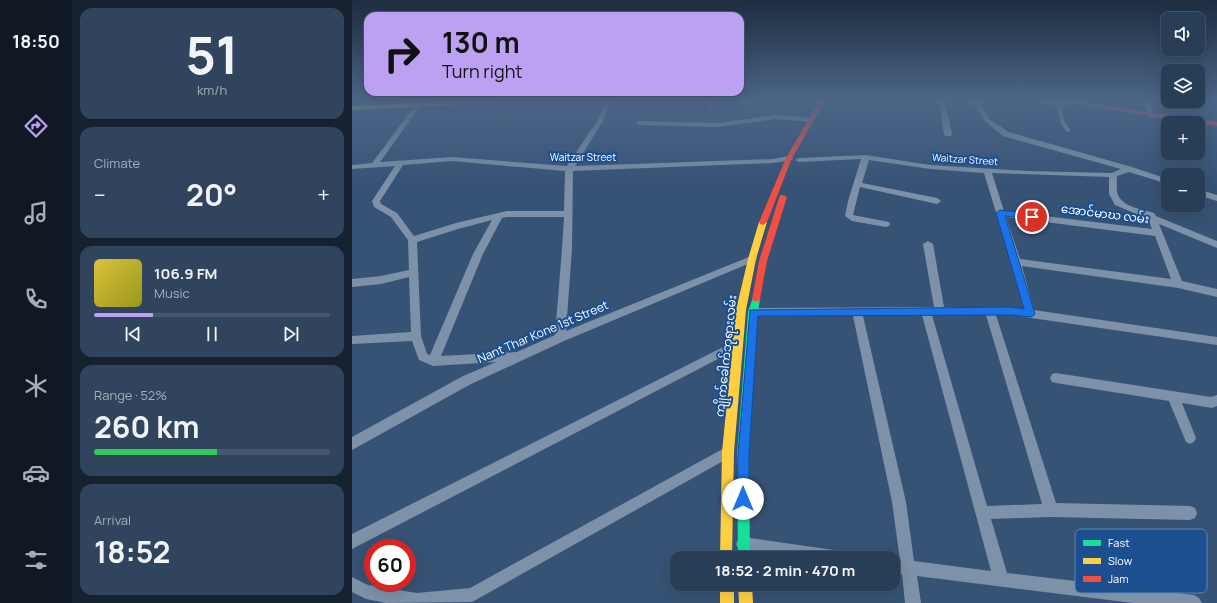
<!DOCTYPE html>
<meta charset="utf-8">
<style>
body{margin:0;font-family:Manrope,"Noto Sans Myanmar",sans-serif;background:#30455d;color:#f1f3f6;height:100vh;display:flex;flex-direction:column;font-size:15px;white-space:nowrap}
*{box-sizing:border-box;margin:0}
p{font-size:13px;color:#a5aeba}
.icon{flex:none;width:22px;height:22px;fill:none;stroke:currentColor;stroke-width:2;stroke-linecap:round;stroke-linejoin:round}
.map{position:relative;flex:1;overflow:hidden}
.panel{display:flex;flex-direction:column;gap:8px;padding:8px;background:#162230;width:280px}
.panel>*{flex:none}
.hud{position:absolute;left:12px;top:12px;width:380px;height:84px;border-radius:12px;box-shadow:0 4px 16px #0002,0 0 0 1px #44576d;background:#bca0f2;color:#111;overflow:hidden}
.controls{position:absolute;left:809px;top:12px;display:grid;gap:8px}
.controls a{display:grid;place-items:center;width:44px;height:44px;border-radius:8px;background:#283e57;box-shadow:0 4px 16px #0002,0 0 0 1px #44576d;font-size:20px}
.speed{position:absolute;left:12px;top:539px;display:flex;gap:8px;font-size:20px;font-weight:700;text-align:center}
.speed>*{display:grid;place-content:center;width:52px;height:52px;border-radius:50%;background:#283e57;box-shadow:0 4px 16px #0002,0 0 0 1px #44576d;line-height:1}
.speed .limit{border:6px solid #d22;background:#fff;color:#111}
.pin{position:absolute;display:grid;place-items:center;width:34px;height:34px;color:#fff;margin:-17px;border:2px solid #fff;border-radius:50%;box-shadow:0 1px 4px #0007}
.me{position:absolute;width:44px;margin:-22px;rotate:0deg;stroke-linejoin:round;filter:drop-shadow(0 0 3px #0008)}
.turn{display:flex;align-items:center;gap:14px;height:84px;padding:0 12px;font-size:18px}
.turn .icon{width:52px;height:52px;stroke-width:2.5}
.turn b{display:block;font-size:28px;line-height:34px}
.big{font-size:30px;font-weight:700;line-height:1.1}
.panel .tile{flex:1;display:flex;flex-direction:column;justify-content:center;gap:6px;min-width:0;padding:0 14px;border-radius:12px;background:#30455d}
.panel .dial{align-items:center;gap:0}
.dial b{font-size:52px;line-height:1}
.song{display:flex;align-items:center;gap:12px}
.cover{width:48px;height:48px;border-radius:6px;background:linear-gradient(135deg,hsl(50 70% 55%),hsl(60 70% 35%))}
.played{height:4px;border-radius:2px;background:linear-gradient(90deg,#bca0f2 25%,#44576d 25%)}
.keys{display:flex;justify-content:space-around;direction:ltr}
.heat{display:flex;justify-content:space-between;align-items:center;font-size:22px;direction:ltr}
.charge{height:6px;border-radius:3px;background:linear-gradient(90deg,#34c759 52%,#44576d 0)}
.trip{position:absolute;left:318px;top:551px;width:230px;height:40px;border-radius:12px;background:#283e57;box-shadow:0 4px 16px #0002,0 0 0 1px #44576d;font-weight:700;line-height:40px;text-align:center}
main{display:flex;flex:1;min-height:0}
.tab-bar{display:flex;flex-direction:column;width:72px;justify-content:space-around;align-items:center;background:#101923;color:#a5aeba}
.tab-bar .icon{width:28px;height:28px}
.tab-bar .selected{color:#bca0f2}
.tab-bar b{font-size:18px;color:#f1f3f6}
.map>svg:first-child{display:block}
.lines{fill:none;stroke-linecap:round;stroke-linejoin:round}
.lane{stroke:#7d92a8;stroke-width:4}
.street{fill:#7d92a8;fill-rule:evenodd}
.fast{fill:#16e098;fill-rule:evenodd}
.slow{fill:#ffcf43;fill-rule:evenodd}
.jam{fill:#f24e42;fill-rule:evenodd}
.route{fill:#1a73e8;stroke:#114b97}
.labels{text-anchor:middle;stroke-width:4;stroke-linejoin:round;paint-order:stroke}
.far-street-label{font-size:10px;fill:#fff;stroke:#1b4f8f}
.street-label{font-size:12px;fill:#fff;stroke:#1b4f8f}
.key{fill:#1b4f8f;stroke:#5f84b1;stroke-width:1}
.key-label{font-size:11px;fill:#fff}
</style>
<main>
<nav class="tab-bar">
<b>18:50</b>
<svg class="icon selected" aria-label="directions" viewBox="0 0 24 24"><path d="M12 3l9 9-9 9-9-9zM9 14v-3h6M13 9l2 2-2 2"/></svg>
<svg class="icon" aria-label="music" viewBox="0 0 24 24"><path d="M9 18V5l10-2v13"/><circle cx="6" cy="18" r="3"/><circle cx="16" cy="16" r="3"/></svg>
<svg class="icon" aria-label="phone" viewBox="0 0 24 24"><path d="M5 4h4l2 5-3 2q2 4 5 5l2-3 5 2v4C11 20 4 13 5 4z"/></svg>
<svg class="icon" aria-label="climate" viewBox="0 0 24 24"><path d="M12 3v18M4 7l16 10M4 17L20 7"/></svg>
<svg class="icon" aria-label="car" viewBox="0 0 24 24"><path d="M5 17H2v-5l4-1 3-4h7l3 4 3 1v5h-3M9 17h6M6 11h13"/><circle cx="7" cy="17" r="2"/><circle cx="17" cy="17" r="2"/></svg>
<svg class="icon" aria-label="filters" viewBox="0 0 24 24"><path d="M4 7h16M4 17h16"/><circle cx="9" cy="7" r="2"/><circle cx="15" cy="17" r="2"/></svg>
</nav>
<section class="panel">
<div class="tile dial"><b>51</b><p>km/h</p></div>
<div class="tile"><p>Climate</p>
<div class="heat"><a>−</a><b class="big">20°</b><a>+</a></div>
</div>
<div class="tile">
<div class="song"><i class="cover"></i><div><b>106.9 FM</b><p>Music</p></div></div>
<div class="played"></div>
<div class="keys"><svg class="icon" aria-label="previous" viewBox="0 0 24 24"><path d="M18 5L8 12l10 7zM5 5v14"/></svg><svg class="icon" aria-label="pause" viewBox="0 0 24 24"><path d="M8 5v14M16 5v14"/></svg><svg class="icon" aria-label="next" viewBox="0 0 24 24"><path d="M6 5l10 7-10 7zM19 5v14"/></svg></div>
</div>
<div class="tile"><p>Range · 52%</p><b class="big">260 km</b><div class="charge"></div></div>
<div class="tile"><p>Arrival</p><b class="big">18:52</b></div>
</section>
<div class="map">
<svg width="865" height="603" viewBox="0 0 865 603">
<rect width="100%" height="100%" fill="#365274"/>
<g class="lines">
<polyline class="lane" points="705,101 711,123 716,130"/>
<g class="street">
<polygon points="19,101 26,101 20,108 16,108 15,107"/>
<path d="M254 101H260L251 121 223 166 421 159 437 156 441 158 440 160 421 163 221 171 220 249 214 331 397 257H403L405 259 403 261 212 341 119 384 0 450V437L111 376 144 362 81 366 67 360 60 341 0 344V336L59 332 57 277 29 284 0 287V279L29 276 57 270 56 240 39 217 22 207 20 201 43 166 0 169V165L20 163 64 104 66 103 69 105 28 162 100 157 215 166 245 121ZM100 161 213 171 212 211H155L104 223 62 236 45 213 29 204 28 201 51 165ZM155 217H212L210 249 203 335 165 352 89 356 131 254 150 218ZM140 220 121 254 78 355 75 354 69 336 65 242 106 229Z"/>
<polygon points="356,101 362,101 360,108 355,107"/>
<polygon points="587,101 593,101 600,134 599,136 593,136 592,134"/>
<path d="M619 101H626L637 119 657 132 780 167 816 179V184L777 172 765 176C765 182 764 190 766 195 771 207 792 210 802 213L804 216 865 241V248L807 224 830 281 865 289V297L826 288 670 266 682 310 865 337V345L658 315H644L704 503 838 506 843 508 845 513 843 518 838 520 699 517 639 519 655 573 842 595 847 598 850 603H781L565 576 569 603H553L550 574 541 573V559L548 560 540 502 501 316H401L397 315 396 312 397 309 401 308 582 307 571 244 576 241 581 244 592 307H658L672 309 659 262 632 173 578 169 517 160 510 183 585 198 589 201 585 204 508 187 501 215 537 222 538 224 537 226 534 227 500 221 493 216 496 201 509 159 447 162 443 160 447 158 514 155 578 165 675 171 760 173 769 169 651 136 633 121ZM640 173 757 177V194L763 205 796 219 800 229 652 211ZM654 217 803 236 819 279 668 259ZM570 315 639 571 562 561 554 502 511 316ZM580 315H634L690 504 635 506Z"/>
<polygon points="792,101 798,101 803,117 802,118 797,117"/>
<polygon points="423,115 459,118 462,120 459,122 423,119 366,127 287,125 284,123 287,121 366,123"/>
<polygon points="846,189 865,195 865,201 846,195"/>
<polygon points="385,340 389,341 390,344 389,347 0,549 0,534"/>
<polygon points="704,373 859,397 865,395 865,406 860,408 830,403 844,438 842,442 838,444 834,442 817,401 704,383 700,382 698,378 700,374"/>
<polygon points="376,446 380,448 382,452 380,456 120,602 34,603 14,599 0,592 0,577 16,585 65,593 118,588"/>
<polygon points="391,537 489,551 494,553 496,558 439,558 391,551 386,549 384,544 386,539"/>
</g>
<g class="fast">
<polygon points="681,101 699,101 716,105 713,107"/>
<polygon points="404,296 407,297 408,299 406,312 397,454 398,558 386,558 385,454 396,312 401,297"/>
</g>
<g class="slow">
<polygon points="101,101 147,101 144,103 0,110 0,106"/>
<polygon points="411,219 415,222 404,259 394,310 382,452 380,558 368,558 370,452 384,310 396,259 407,222"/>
<rect x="368" y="584" width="14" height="19"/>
<polygon points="386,584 400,584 401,603 387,603"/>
</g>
<g class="jam">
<polygon points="467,101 473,101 440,158 415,222 411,225 408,224 407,222 434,158"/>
<polygon points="701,101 719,101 865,122 865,126"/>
<polygon points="428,195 431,195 435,197 415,261 408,299 407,301 401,301 400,299 407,261"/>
</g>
</g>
<linearGradient id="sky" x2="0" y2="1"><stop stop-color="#1e2d40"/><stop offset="0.54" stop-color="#4c6688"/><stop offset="1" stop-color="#4c6688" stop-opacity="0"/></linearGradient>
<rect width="865" height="186" fill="url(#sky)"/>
<polygon class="route" points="648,210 680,214 684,217 680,219 653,216 683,314 681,316 678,317 658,315 406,316 397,454 397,499 396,503 391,505 387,503 385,499 386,454 398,310 658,307 672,309 644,213"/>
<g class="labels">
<g class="far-street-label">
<text x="231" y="161">Waitzar Street</text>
<text transform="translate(613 159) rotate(4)" y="4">Waitzar Street</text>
</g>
<g class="street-label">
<text transform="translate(753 214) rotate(7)" y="4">အောင်မာဃ လမ်း</text>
<text transform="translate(191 332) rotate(-23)" y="4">Nant Thar Kone 1st Street</text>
<text transform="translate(374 356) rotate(-84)" y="4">ကျိုက်ခေါက်ဘုရားလမ်း</text>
</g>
</g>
<rect x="723" y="529" width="132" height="64" rx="6" class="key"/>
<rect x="731" y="540" width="18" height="6" fill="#16e098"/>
<rect x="731" y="558" width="18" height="6" fill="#ffcf43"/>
<rect x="731" y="576" width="18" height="6" fill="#f24e42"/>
<g class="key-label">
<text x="756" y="547">Fast</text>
<text x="756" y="565">Slow</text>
<text x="756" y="583">Jam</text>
</g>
</svg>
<div class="controls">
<a><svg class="icon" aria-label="sound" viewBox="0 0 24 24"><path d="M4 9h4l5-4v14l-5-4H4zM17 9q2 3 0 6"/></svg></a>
<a><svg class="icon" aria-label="layers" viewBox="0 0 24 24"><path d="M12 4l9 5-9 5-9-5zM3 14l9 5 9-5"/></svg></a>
<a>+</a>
<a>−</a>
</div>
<div class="speed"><div class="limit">60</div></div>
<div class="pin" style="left:680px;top:217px;background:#d93025"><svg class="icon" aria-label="arrive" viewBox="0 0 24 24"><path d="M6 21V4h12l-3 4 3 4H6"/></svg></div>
<svg class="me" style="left:391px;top:499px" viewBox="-20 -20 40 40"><circle r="19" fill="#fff"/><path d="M0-13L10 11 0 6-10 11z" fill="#1a73e8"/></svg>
<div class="trip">18:52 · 2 min · 470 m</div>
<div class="hud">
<div class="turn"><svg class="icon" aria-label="right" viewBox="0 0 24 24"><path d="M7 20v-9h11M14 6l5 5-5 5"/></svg><div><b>130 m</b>Turn right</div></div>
</div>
</div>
</main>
